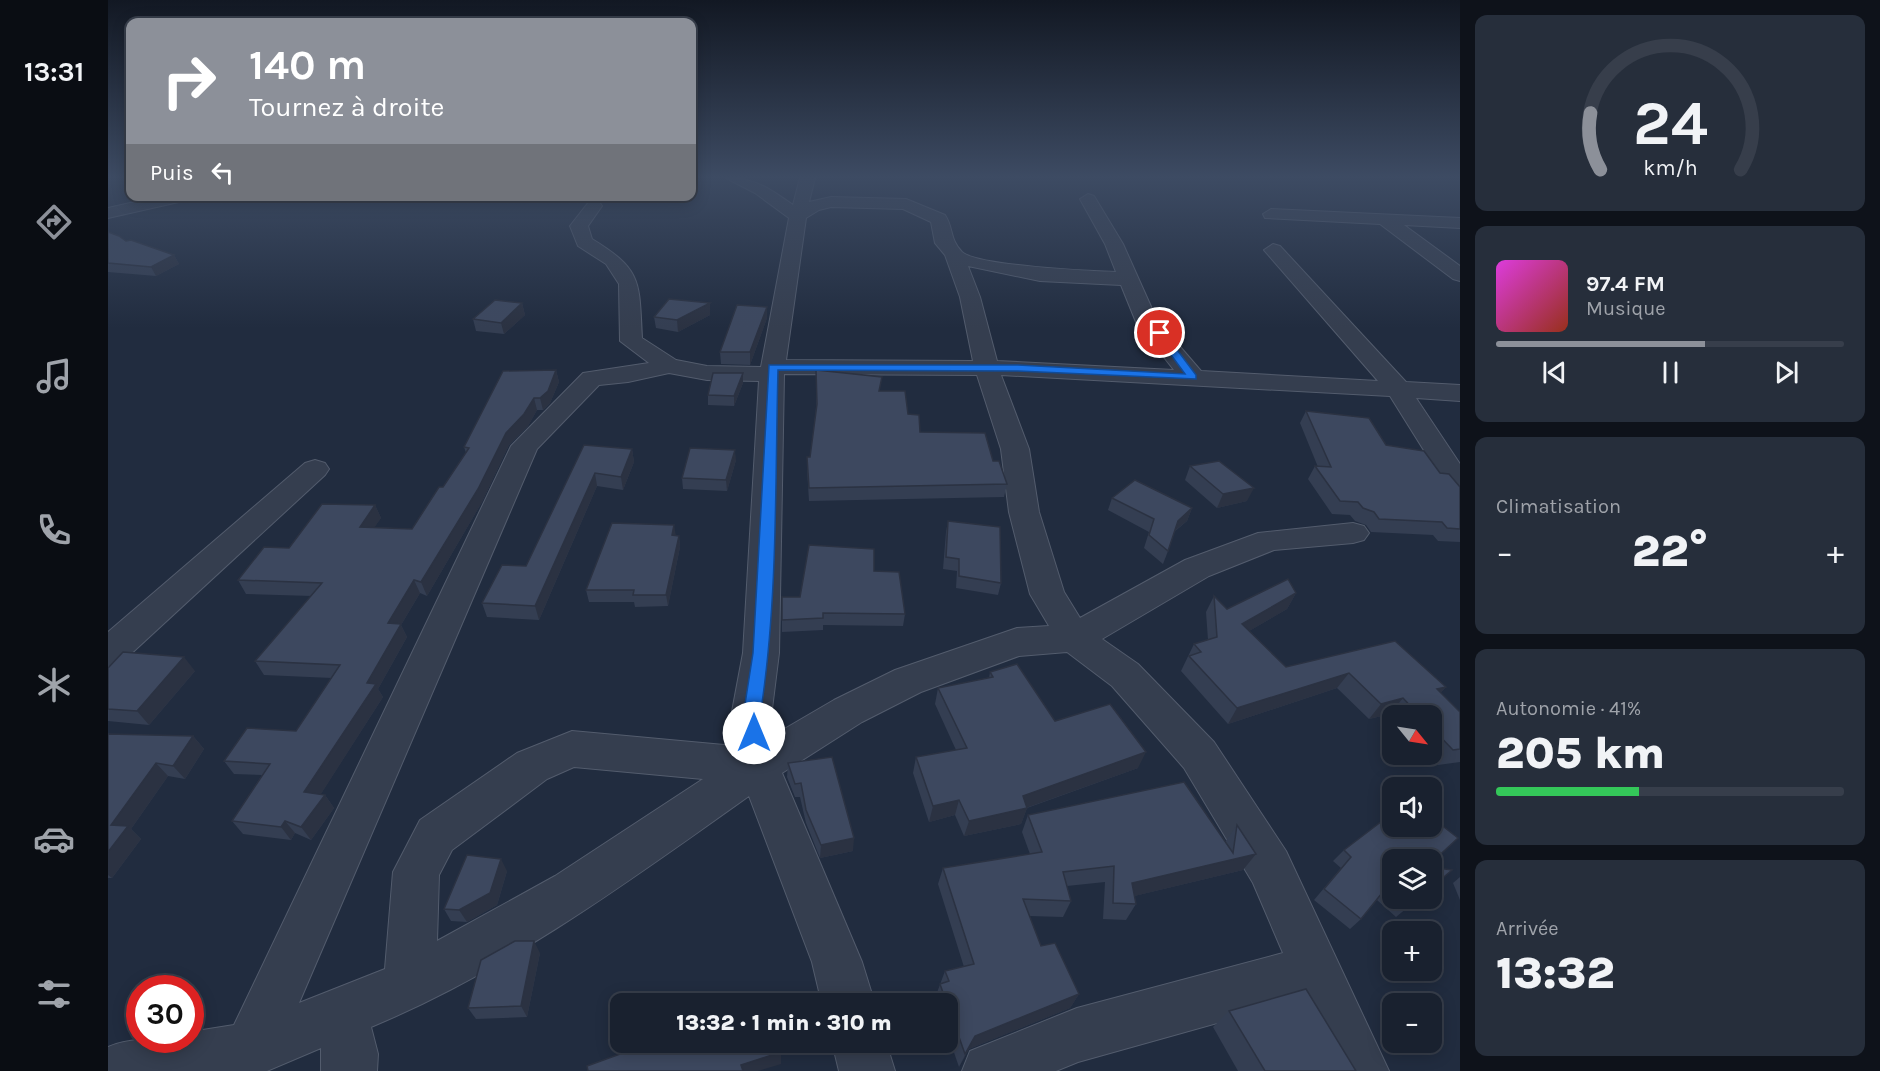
<!DOCTYPE html>
<html lang="fr">
<meta charset="utf-8">
<style>
body{margin:0;font-family:Karla,sans-serif;background:#262e3b;color:#f1f3f6;height:100vh;display:flex;flex-direction:column;font-size:22px;white-space:nowrap}
*{box-sizing:border-box;margin:0}
p{font-size:20px;color:#9fa3aa}
.icon{flex:none;width:33px;height:33px;fill:none;stroke:currentColor;stroke-width:2;stroke-linecap:round;stroke-linejoin:round}
.map{position:relative;flex:1;overflow:hidden}
.side{display:flex;flex-direction:column;gap:15px;padding:15px;background:#0e121a;width:420px}
.side>*{flex:none}
.guide{position:absolute;left:18px;top:18px;width:570px;height:183px;border-radius:12px;box-shadow:0 3px 15px #0003,0 0 0 2px #373e4b;background:#8c9099;color:#fff;overflow:hidden}
.needle{width:39px;rotate:120deg}
.controls{position:absolute;left:1274px;top:705px;display:grid;gap:12px}
.controls a{display:grid;place-items:center;width:60px;height:60px;border-radius:12px;background:#19212f;box-shadow:0 3px 15px #0003,0 0 0 2px #373e4b;font-size:30px}
.speed{position:absolute;left:18px;top:975px;display:flex;gap:12px;font-size:30px;font-weight:700;text-align:center}
.speed>*{display:grid;place-content:center;width:78px;height:78px;border-radius:50%;background:#19212f;box-shadow:0 3px 15px #0003,0 0 0 2px #373e4b;line-height:1}
.speed .limit{border:9px solid #d22;background:#fff;color:#111}
.pin{position:absolute;display:grid;place-items:center;width:51px;height:51px;color:#fff;margin:-26px;border:3px solid #fff;border-radius:50%;box-shadow:0 2px 6px #0007}
.me{position:absolute;width:66px;margin:-33px;rotate:0deg;stroke-linejoin:round;filter:drop-shadow(0 0 4px #0008)}
.turn{display:flex;align-items:center;gap:21px;height:126px;padding:0 24px;font-size:27px}
.turn .icon{width:78px;height:78px;stroke-width:2.5}
.turn b{display:block;font-size:42px;line-height:51px}
.then{display:flex;align-items:center;height:57px;padding:0 24px;background:#0003;gap:12px;font-size:22px}
.big{font-size:45px;font-weight:800;line-height:1.1}
.side .tile{flex:1;display:flex;flex-direction:column;justify-content:center;gap:9px;min-width:0;padding:0 21px;border-radius:12px;background:#262e3b}
.side .dial{align-items:center;gap:0}
.dial svg{height:156px;overflow:visible;fill:none;stroke:#373e4b;stroke-width:7;stroke-linecap:round;text-anchor:middle}
.dial text{fill:#f1f3f6;stroke:none}
.song{display:flex;align-items:center;gap:18px}
.cover{width:72px;height:72px;border-radius:9px;background:linear-gradient(135deg,hsl(300 70% 55%),hsl(10 70% 35%))}
.played{height:6px;border-radius:3px;background:linear-gradient(90deg,#8c9099 60%,#373e4b 60%)}
.keys{display:flex;justify-content:space-around;direction:ltr}
.heat{display:flex;justify-content:space-between;align-items:center;font-size:33px;direction:ltr}
.charge{height:9px;border-radius:4px;background:linear-gradient(90deg,#34c759 41%,#373e4b 0)}
.trip{position:absolute;left:502px;top:993px;width:348px;height:60px;border-radius:12px;background:#19212f;box-shadow:0 3px 15px #0003,0 0 0 2px #373e4b;font-weight:800;line-height:60px;text-align:center}
main{display:flex;flex:1;min-height:0}
.menu{display:flex;flex-direction:column;width:108px;justify-content:space-around;align-items:center;background:#0a0d13;color:#9fa3aa}
.menu .icon{width:42px;height:42px}
.menu .selected{color:#8c9099}
.menu b{font-size:27px;color:#f1f3f6}
.map>svg:first-child{display:block}
.lines{fill:none;stroke-linecap:round;stroke-linejoin:round}
.street-casing{stroke:#535c6d;stroke-width:2}
.street{fill:#353e4f;fill-rule:evenodd}
.wall{fill:#343e52}
.shaded-wall{fill:#2b3242}
.building{fill:#3d485f;stroke:#2b3242;stroke-width:1.5}
.route{fill:#1a73e8;stroke:#114b97;stroke-width:1.5}
</style>
<main>
<nav class="menu">
<b>13:31</b>
<svg class="icon selected" aria-label="directions" viewBox="0 0 24 24"><path d="M12 3l9 9-9 9-9-9zM9 14v-3h6M13 9l2 2-2 2"/></svg>
<svg class="icon" aria-label="music" viewBox="0 0 24 24"><path d="M9 18V5l10-2v13"/><circle cx="6" cy="18" r="3"/><circle cx="16" cy="16" r="3"/></svg>
<svg class="icon" aria-label="phone" viewBox="0 0 24 24"><path d="M5 4h4l2 5-3 2q2 4 5 5l2-3 5 2v4C11 20 4 13 5 4z"/></svg>
<svg class="icon" aria-label="climate" viewBox="0 0 24 24"><path d="M12 3v18M4 7l16 10M4 17L20 7"/></svg>
<svg class="icon" aria-label="car" viewBox="0 0 24 24"><path d="M5 17H2v-5l4-1 3-4h7l3 4 3 1v5h-3M9 17h6M6 11h13"/><circle cx="7" cy="17" r="2"/><circle cx="17" cy="17" r="2"/></svg>
<svg class="icon" aria-label="filters" viewBox="0 0 24 24"><path d="M4 7h16M4 17h16"/><circle cx="9" cy="7" r="2"/><circle cx="15" cy="17" r="2"/></svg>
</nav>
<div class="map">
<svg width="1352" height="1071" viewBox="0 0 1352 1071">
<rect width="100%" height="100%" fill="#212c3f"/>
<g class="lines">
<g class="street-casing">
<g id="street">
<path d="M618 178C647 178 661 188 685 205L692 178H707L701 202 723 197 798 199 837 215C846 229 841 238 854 252 869 266 983 271 1008 272L997 244 972 199 980 194 986 196 1015 244 1049 320 1093 371 1270 381 1156 250 1165 244 1172 246 1298 382 1352 385V401L1308 398 1352 464V495L1342 492 1282 396 893 375 921 449 931 512 956 592 972 618 1077 560 1150 533 1245 523 1256 526 1261 533 1256 540 1245 543 1166 550 1101 576 994 639 1030 664 1106 742 1178 851 1281 1071H1225L1195 999 970 1062 948 1071H854L862 1051 969 1008 1175 953 1145 883 1076 768 1004 686 959 652 911 656 813 692 754 722 674 773 754 962 767 1004H714L704 962 641 796C520 882 400 970 263 1027L270 1054 269 1071H213V1048L159 1071H0V1047C26 1036 55 1040 82 1040V1032L126 1025 403 446 475 373 541 363 512 341 511 284 498 264 470 246 462 226 480 203H492L494 206 480 226 484 239C535 270 531 282 534 338L568 360 599 366 653 367 681 218 647 193ZM723 207 795 209 823 222 827 243 837 255 852 297 865 361 678 360 698 218 711 210ZM860 266 932 281 1013 285 1028 322 1066 370 889 361 872 297ZM561 373 599 380 651 381 635 653 623 717 627 746 464 731 409 753 312 820 285 872 277 969 191 1003 429 449 491 385 520 382ZM676 374 869 375 893 449 901 512 922 594 941 626 909 628 787 670 726 700 666 735 663 717 671 653ZM466 767 595 779 447 876 329 941 331 875 344 850 439 779Z"/>
<polygon points="53,196 86,196 84,199 0,218 0,208"/>
<polygon points="1163,209 1352,218 1352,228 1296,225 1352,266 1352,281 1345,279 1272,224 1157,218 1155,214"/>
<polygon points="207,460 217,463 221,469 217,475 13,663 0,667 0,632 197,463"/>
<polygon points="724,1042 778,1042 787,1071 731,1071"/>
</g>
</g>
<use href="#street" class="street"/>
</g>
<g class="wall">
<polygon points="0,232 18,241 66,255 71,264 48,276 0,272"/>
<polygon points="414,303 417,315 396,334 368,331 365,319"/>
<polygon points="659,307 659,318 642,365 613,364 612,352"/>
<polygon points="602,315 570,332 548,328 546,317"/>
<polygon points="448,370 451,382 442,403 435,410 429,410 420,426 401,445 374,502 319,596 312,593 293,625 299,637 270,689 275,697 212,795 217,795 226,808 203,840 187,833 183,840 135,834 124,821 154,775 126,774 116,761 188,731 224,678 156,675 147,661 204,596 138,594 130,580 181,548 267,505 273,518 266,527 304,529 335,487 358,453 356,447"/>
<polygon points="708,370 772,391 800,414 812,432 885,461 899,484 896,497 701,501 699,469 699,457 702,457 708,408"/>
<polygon points="635,373 635,383 626,406 600,405 600,395"/>
<polygon points="1198,411 1278,445 1332,473 1352,487 1352,542 1330,541 1325,535 1263,532 1258,525 1247,521 1242,515 1224,514 1200,479 1207,466 1210,467 1192,423"/>
<polygon points="476,445 524,449 526,462 515,490 489,486 431,620 379,617 374,603 418,566"/>
<polygon points="628,460 619,491 575,489 574,478"/>
<polygon points="1082,466 1139,501 1109,508 1077,480"/>
<polygon points="1004,498 1084,508 1079,521 1066,532 1060,551 1055,564 1036,548 1041,532 1000,510"/>
<polygon points="840,521 893,583 890,595 848,588 849,571 835,569 838,532"/>
<polygon points="567,536 571,536 572,547 560,606 527,607 526,602 481,602 478,590"/>
<polygon points="766,571 797,614 795,626 715,625 715,630 674,632 674,597 692,597"/>
<polygon points="1188,593 1179,609 1141,631 1178,667 1287,641 1338,687 1332,693 1352,712 1352,762 1330,765 1320,754 1323,754 1323,716 1284,716 1282,714 1261,719 1229,688 1120,724 1073,671 1086,644 1100,640 1098,612 1106,596 1119,609"/>
<polygon points="0,668 87,671 41,725 0,721"/>
<polygon points="882,672 947,721 1030,768 919,808 913,824 856,836 847,815 821,822 805,773 808,757 848,750 827,704 830,688 881,678"/>
<polygon points="0,734 85,736 96,749 77,779 60,776 23,829 33,839 4,878 0,878"/>
<polygon points="680,763 745,851 712,858 698,823 692,797 687,797 679,777"/>
<polygon points="920,815 1117,842 1129,825 1135,870 1026,896 1028,904 1018,920 995,919 997,882 959,886 963,901 955,917 921,916 933,946 971,994 962,1008 861,1049 851,1067 840,1035 840,1004 829,1004 827,998 837,971 856,967 830,884 835,868 922,854 914,832"/>
<polygon points="1236,850 1284,860 1284,898 1311,898 1288,917 1269,900 1253,919 1242,929 1206,900 1233,868 1225,861"/>
<polygon points="399,871 389,905 359,922 343,921 336,909"/>
<polygon points="1352,877 1352,900 1345,883"/>
<polygon points="432,953 419,1017 368,1019 360,1008"/>
<polygon points="1121,1011 1248,1071 1130,1071 1105,1027"/>
</g>
<g class="shaded-wall">
<polygon points="66,255 71,264 48,276 43,267"/>
<polygon points="414,303 417,315 396,334 393,323"/>
<polygon points="602,303 602,315 570,332 569,320"/>
<polygon points="659,307 659,318 642,365 642,352"/>
<polygon points="448,370 451,382 442,403 435,410 432,398"/>
<polygon points="635,373 635,383 626,406 626,396"/>
<polygon points="426,398 429,410 420,426 401,445 374,502 319,596 313,582 398,433"/>
<polygon points="524,449 526,462 515,490 513,477"/>
<polygon points="627,450 628,460 619,491 618,480"/>
<polygon points="487,473 489,486 431,620 427,606"/>
<polygon points="1146,488 1139,501 1109,508 1115,494"/>
<polygon points="267,505 273,518 258,540 252,527"/>
<polygon points="1084,508 1079,521 1064,533 1070,521"/>
<polygon points="566,525 568,536 564,535"/>
<polygon points="571,536 572,547 560,606 558,595"/>
<polygon points="306,580 312,593 293,625 299,637 270,689 275,697 206,805 196,792 259,683 280,623"/>
<polygon points="1188,593 1179,609 1126,640 1134,624"/>
<polygon points="76,657 87,671 41,725 29,711"/>
<polygon points="1241,673 1229,688 1120,724 1129,708"/>
<polygon points="1338,687 1324,702 1329,689"/>
<polygon points="1295,698 1282,714 1261,719 1273,704"/>
<polygon points="85,736 96,749 77,779 65,766"/>
<polygon points="1038,752 1030,768 915,809 919,808 913,824 856,836 861,821 915,796"/>
<polygon points="48,763 60,776 23,829 33,839 4,878 0,875 0,852 3,825"/>
<polygon points="217,795 226,808 203,840 193,827"/>
<polygon points="851,800 847,815 821,822 825,806"/>
<polygon points="177,821 187,833 183,840 173,827"/>
<polygon points="746,838 745,851 712,858 713,845"/>
<polygon points="1148,854 1135,870 1014,899 1024,883"/>
<polygon points="393,859 399,871 389,905 359,922 351,910"/>
<polygon points="426,941 432,953 419,1017 413,1006"/>
<polygon points="971,994 962,1008 861,1049 851,1067 867,1036"/>
<polygon points="673,1052 673,1064 650,1071 634,1071 633,1065"/>
</g>
<g class="building">
<polygon points="0,232 11,236 18,241 23,240 66,255 43,267 0,263"/>
<polygon points="561,299 602,303 569,320 546,317"/>
<polygon points="387,300 414,303 393,323 365,319"/>
<polygon points="629,305 659,307 642,352 612,352"/>
<polygon points="448,370 440,391 432,398 426,398 416,414 398,433 370,489 313,582 306,580 280,623 293,624 259,683 268,684 196,792 217,795 193,827 177,821 173,827 124,821 162,764 116,761 139,728 188,731 232,665 147,661 214,583 130,580 156,547 181,548 214,504 267,505 252,527 304,529 331,487 335,487 361,448 356,447 395,371"/>
<polygon points="708,370 774,377 771,391 797,391 800,414 811,415 812,432 877,433 885,461 891,461 899,484 701,488 699,457 702,457 709,404"/>
<polygon points="605,373 635,373 626,396 600,395"/>
<polygon points="1198,411 1261,418 1278,445 1316,451 1332,473 1341,474 1352,487 1352,529 1339,528 1334,522 1271,519 1266,512 1255,508 1250,502 1232,501 1207,466 1223,467"/>
<polygon points="476,445 524,449 513,477 487,473 427,606 374,603 394,565 418,566"/>
<polygon points="582,448 627,450 618,480 574,478"/>
<polygon points="1111,461 1146,488 1115,494 1082,466"/>
<polygon points="1027,480 1084,508 1070,521 1060,551 1041,535 1046,519 1004,498"/>
<polygon points="840,521 892,527 893,583 851,576 851,559 838,557"/>
<polygon points="504,523 566,525 564,535 571,536 558,595 525,595 526,590 478,590"/>
<polygon points="701,545 766,549 766,571 791,572 797,614 715,613 715,618 674,620 674,597 692,597"/>
<polygon points="1180,579 1188,593 1134,624 1178,667 1287,641 1338,687 1329,689 1352,712 1352,749 1345,750 1323,727 1323,716 1312,716 1295,698 1273,704 1241,673 1129,708 1081,656 1093,652 1086,644 1109,637 1106,596 1119,609"/>
<polygon points="15,652 76,657 29,711 0,709 0,668"/>
<polygon points="909,664 947,721 1002,704 1038,752 915,796 919,808 861,821 851,800 825,806 808,757 859,748 830,688 885,677 882,672"/>
<polygon points="0,734 85,736 65,766 48,763 3,825 20,826 0,852"/>
<polygon points="724,757 746,838 713,845 698,810 693,783 687,784 680,763"/>
<polygon points="1076,782 1125,853 1129,825 1148,854 1024,883 1028,904 1005,903 1006,866 955,872 963,901 915,899 933,946 947,943 971,994 867,1036 857,1054 840,1006 840,1004 839,1004 832,984 841,981 837,971 866,964 835,868 934,852 920,815"/>
<polygon points="1323,817 1350,838 1323,863 1323,860 1284,860 1284,893 1278,888 1253,919 1216,889 1243,857 1236,850 1278,818 1284,823 1284,826 1288,826 1298,835 1309,826 1323,826"/>
<polygon points="359,855 393,859 382,893 351,910 336,909"/>
<polygon points="1323,867 1344,870 1323,888"/>
<polygon points="1291,898 1310,898 1300,907"/>
<polygon points="407,941 426,941 413,1006 360,1008 373,960"/>
<polygon points="1198,989 1248,1071 1157,1071 1121,1011"/>
<polygon points="545,1042 671,1042 673,1052 633,1065 635,1071 480,1071 479,1066"/>
</g>
<linearGradient id="sky" x2="0" y2="1"><stop stop-color="#121823"/><stop offset="0.54" stop-color="#3d4b63"/><stop offset="1" stop-color="#3d4b63" stop-opacity="0"/></linearGradient>
<rect width="1352" height="328" fill="url(#sky)"/>
<path class="route" d="M1048 331H1055L1088 375V379L910 371 670 370C667 480 670 593 654 703 652 714 656 729 652 738L646 741 639 738 635 717 645 653 661 365H910L1077 374 1047 333Z"/>
</svg>
<div class="controls">
<a><svg class="needle" viewBox="-14 -14 28 28"><path d="M0-13l5 13h-10z" fill="#e53935"/><path d="M0 13l5-13h-10z" fill="#9fa3aa"/></svg></a>
<a><svg class="icon" aria-label="sound" viewBox="0 0 24 24"><path d="M4 9h4l5-4v14l-5-4H4zM17 9q2 3 0 6"/></svg></a>
<a><svg class="icon" aria-label="layers" viewBox="0 0 24 24"><path d="M12 4l9 5-9 5-9-5zM3 14l9 5 9-5"/></svg></a>
<a>+</a>
<a>−</a>
</div>
<div class="speed"><div class="limit">30</div></div>
<div class="pin" style="left:1052px;top:333px;background:#d93025"><svg class="icon" aria-label="arrive" viewBox="0 0 24 24"><path d="M6 21V4h12l-3 4 3 4H6"/></svg></div>
<svg class="me" style="left:646px;top:733px" viewBox="-20 -20 40 40"><circle r="19" fill="#fff"/><path d="M0-13L10 11 0 6-10 11z" fill="#1a73e8"/></svg>
<div class="trip">13:32 · 1 min · 310 m</div>
<div class="guide">
<div class="turn"><svg class="icon" aria-label="right" viewBox="0 0 24 24"><path d="M7 20v-9h11M14 6l5 5-5 5"/></svg><div><b>140 m</b>Tournez à droite</div></div>
<div class="then">Puis<svg class="icon" aria-label="left" viewBox="0 0 24 24"><path d="M17 20v-9H6M10 6l-5 5 5 5"/></svg></div>
</div>
</div>
<section class="side">
<div class="tile dial"><svg viewBox="0 0 100 80">
<path d="M14 69A42 42 0 1 1 86 69"/>
<path d="M14 69A42 42 0 0 1 9 40" stroke="#8c9099"/>
<text x="50" y="56" font-size="32" font-weight="700">24</text>
<text x="50" y="72" font-size="11">km/h</text>
</svg></div>
<div class="tile">
<div class="song"><i class="cover"></i><div><b>97.4 FM</b><p>Musique</p></div></div>
<div class="played"></div>
<div class="keys"><svg class="icon" aria-label="previous" viewBox="0 0 24 24"><path d="M18 5L8 12l10 7zM5 5v14"/></svg><svg class="icon" aria-label="pause" viewBox="0 0 24 24"><path d="M8 5v14M16 5v14"/></svg><svg class="icon" aria-label="next" viewBox="0 0 24 24"><path d="M6 5l10 7-10 7zM19 5v14"/></svg></div>
</div>
<div class="tile"><p>Climatisation</p>
<div class="heat"><a>−</a><b class="big">22°</b><a>+</a></div>
</div>
<div class="tile"><p>Autonomie · 41%</p><b class="big">205 km</b><div class="charge"></div></div>
<div class="tile"><p>Arrivée</p><b class="big">13:32</b></div>
</section>
</main>
